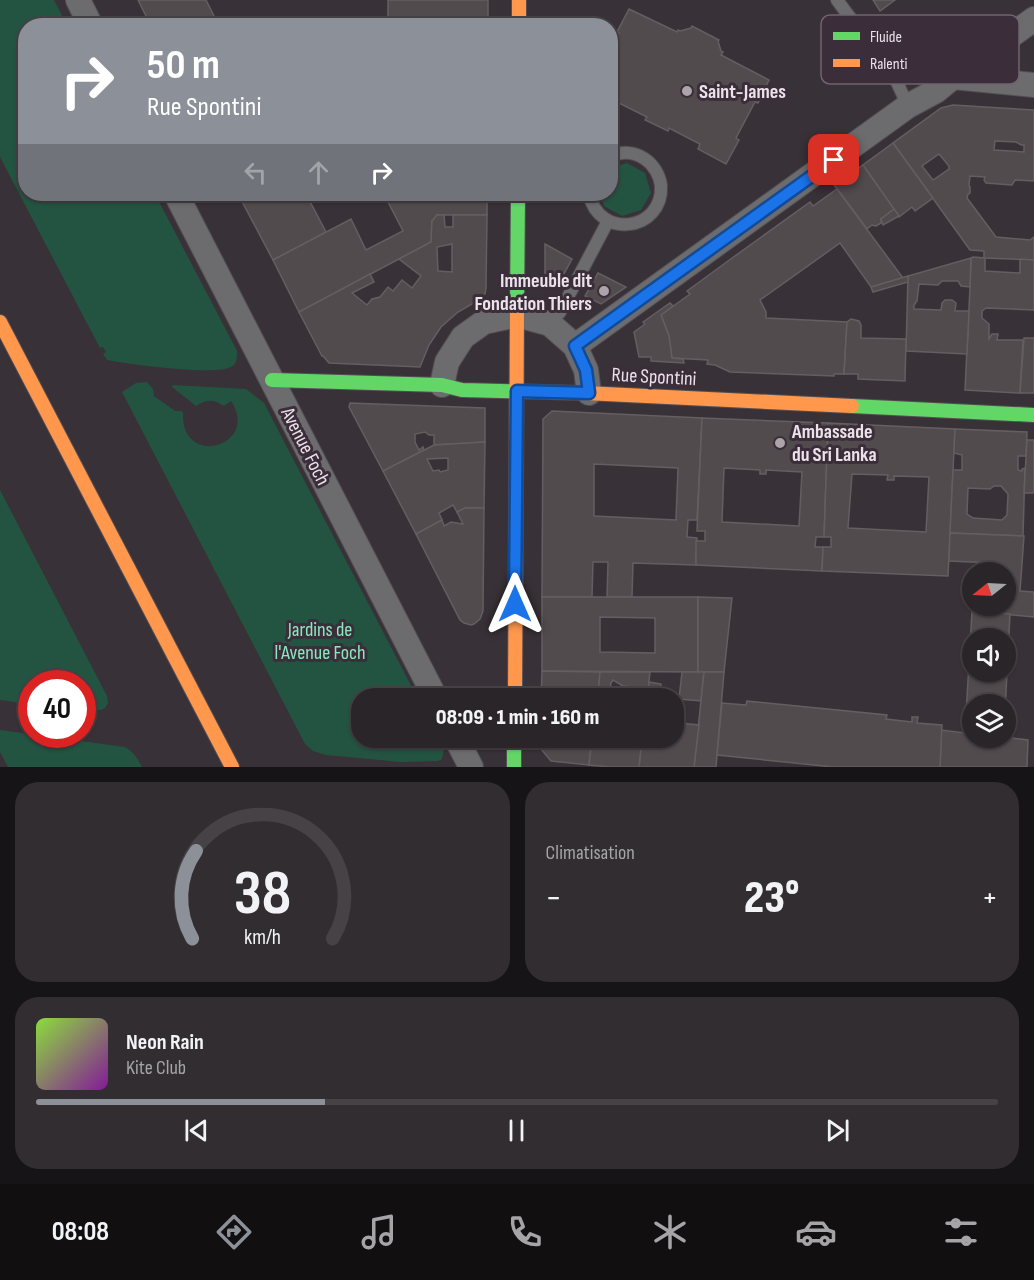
<!DOCTYPE html>
<html lang="fr">
<meta charset="utf-8">
<style>
body{margin:0;font-family:"Sofia Sans Condensed",sans-serif;background:#322d31;color:#f1f3f6;height:100vh;display:flex;flex-direction:column;font-size:22px;white-space:nowrap}
*{box-sizing:border-box;margin:0}
p{font-size:20px;color:#a5a5a8}
.icon{flex:none;width:33px;height:33px;fill:none;stroke:currentColor;stroke-width:2;stroke-linecap:round;stroke-linejoin:round}
.map{position:relative;height:767px;overflow:hidden}
.side{display:flex;flex-direction:column;gap:15px;padding:15px;background:#171417;flex:1}
.side>*{flex:none}
.banner{position:absolute;left:18px;top:18px;width:600px;height:183px;border-radius:24px;box-shadow:0 2px 4px #0004,0 0 0 2px #464246;background:#8c9099;color:#fff;overflow:hidden}
.needle{width:39px;rotate:252deg}
.fabs{position:absolute;left:962px;top:562px;display:grid;gap:12px}
.fabs a{display:grid;place-items:center;width:54px;height:54px;border-radius:50%;background:#2a2529;box-shadow:0 2px 4px #0004,0 0 0 2px #464246;font-size:30px}
.speed{position:absolute;left:18px;top:670px;display:flex;gap:12px;font-size:30px;font-weight:700;text-align:center}
.speed>*{display:grid;place-content:center;width:78px;height:78px;border-radius:50%;background:#2a2529;box-shadow:0 2px 4px #0004,0 0 0 2px #464246;line-height:1}
.speed .limit{border:9px solid #d22;background:#fff;color:#111}
.pin{position:absolute;display:grid;place-items:center;width:51px;height:51px;color:#fff;margin:-26px;border-radius:12px;box-shadow:0 3px 9px #0006}
.me{position:absolute;width:66px;margin:-33px;rotate:0deg;stroke-linejoin:round;filter:drop-shadow(0 0 4px #0008)}
.turn{display:flex;align-items:center;gap:21px;height:126px;padding:0 30px;font-size:27px}
.turn .icon{width:78px;height:78px;stroke-width:2.5}
.turn b{display:block;font-size:42px;line-height:51px}
.lanes{display:flex;align-items:center;height:57px;padding:0 30px;background:#0003;justify-content:center;gap:30px;direction:ltr}
.lanes .off{opacity:.35}
.big{font-size:45px;font-weight:800;line-height:1.1}
.side .tile{flex:1;display:flex;flex-direction:column;justify-content:center;gap:9px;min-width:0;padding:0 21px;border-radius:24px;background:#322d31}
.side .dial{align-items:center;gap:0}
.dial svg{height:156px;overflow:visible;fill:none;stroke:#464246;stroke-width:7;stroke-linecap:round;text-anchor:middle}
.dial text{fill:#f1f3f6;stroke:none}
.song{display:flex;align-items:center;gap:18px}
.cover{width:72px;height:72px;border-radius:9px;background:linear-gradient(135deg,hsl(90 70% 55%),hsl(290 70% 35%))}
.played{height:6px;border-radius:3px;background:linear-gradient(90deg,#8c9099 30%,#464246 30%)}
.keys{display:flex;justify-content:space-around;direction:ltr}
.heat{display:flex;justify-content:space-between;align-items:center;font-size:33px;direction:ltr}
.side .tiles{flex:1;display:grid;gap:15px;grid-template-columns:1fr 1fr}
.tile:last-child{grid-column:span 2}
.trip{position:absolute;left:351px;top:688px;width:333px;height:60px;border-radius:24px;background:#2a2529;box-shadow:0 2px 4px #0004,0 0 0 2px #464246;font-weight:800;line-height:60px;text-align:center}
.tabs{display:flex;height:96px;justify-content:space-around;align-items:center;background:#110f10;color:#a5a5a8}
.tabs .icon{width:42px;height:42px}
.tabs .on{color:#8c9099}
.tabs b{font-size:27px;color:#f1f3f6}
.map>svg:first-child{display:block}
.green{fill:#235441}
.building{fill:#524b4d;stroke:#655e60;stroke-width:1.5;fill-rule:evenodd}
.lines{fill:none;stroke-linecap:round;stroke-linejoin:round}
.lane-casing{stroke:#544e53;stroke-width:14}
.street-casing{stroke:#544e53;stroke-width:26}
.fast-casing{stroke:#544e53;stroke-width:16}
.slow-casing{stroke:#544e53;stroke-width:16}
.lane{stroke:#6c6c6e;stroke-width:12}
.street{stroke:#6c6c6e;stroke-width:24}
.fast{stroke:#63d668;stroke-width:14}
.slow{stroke:#ff974d;stroke-width:14}
.route-casing{stroke:#114b97;stroke-width:15}
.route{stroke:#1a73e8;stroke-width:10}
.poi-dot{fill:#aca4ab;stroke:#3b2e3a;stroke-width:2}
.labels{text-anchor:middle;stroke-width:6;stroke-linejoin:round;paint-order:stroke}
.poi-label{font-size:20px;font-weight:bold;fill:#ebe2ea;stroke:#3b2e3a;text-anchor:start}
.street-label{font-size:20px;fill:#ebe2ea;stroke:#3b2e3a}
.park-label{font-size:20px;fill:#88e9bf;stroke:#3b2e3a}
.key{fill:#3b2e3a;stroke:#70646f;stroke-width:1.5}
.key-label{font-size:16px;fill:#ebe2ea}
</style>
<div class="map">
<svg width="1034" height="767" viewBox="0 0 1034 767">
<rect width="100%" height="100%" fill="#383137"/>
<g class="green">
<path d="M0 0H54L67 25 26 26V194H155L237 351C237 358 237 364 231 367 215 376 127 364 107 360L103 354 106 352 103 347 100 348 0 157Z"/>
<polygon points="627,163 645,173 651,193 641,210 622,216 604,206 600,194 610,194 611,168"/>
<path d="M147 382 153 389 154 396 175 411H180L183 412C180 470 261 446 231 401L224 406C213 399 207 399 196 406L172 387 173 385 246 389 264 403 418 699H362V738H438C442 746 446 751 441 760L437 761 401 762 326 755 313 751 305 744 122 392 136 383Z"/>
<polygon points="0,490 107,696 108,703 105,708 101,710 83,709 82,684 32,684 31,704 0,700"/>
<path d="M0 730 125 747C134 752 137 758 142 767H8L0 752Z"/>
</g>
<g class="building">
<polygon points="138,0 206,0 219,26 151,26"/>
<polygon points="388,0 488,0 488,18 481,18 481,26 406,26 406,17 388,17"/>
<polygon points="873,0 895,0 880,11"/>
<polygon points="629,9 677,32 678,30 680,31 691,28 692,26 719,40 718,41 721,51 723,52 721,55 769,80 758,103 755,102 736,138 739,140 726,164 698,149 700,144 669,128 668,131 645,120 647,117 617,102 615,106 610,104 610,50 619,33 617,32"/>
<path d="M953 105 1034 110V181L1015 180 1012 185 986 183 984 180 985 177 970 176 969 185 970 187V193L968 194 967 198 996 237 1030 240 1034 237V260L984 258V251L970 250 893 143 941 108ZM995 141 1016 142 1021 145H1024V152L994 150ZM939 154 949 166V169L933 180 922 166Z"/>
<polygon points="893,143 933,198 915,211 912,207 899,217 863,165"/>
<polygon points="863,165 894,209 881,219 881,223 876,226 872,225 867,229 834,185"/>
<polygon points="837,189 903,278 871,287 840,243 760,300 766,312 766,318 847,322 844,374 834,374 834,376 730,372 715,365 707,364 708,360 672,358 669,336 661,315 690,294 687,291 728,261 810,202 813,206"/>
<polygon points="238,194 306,194 326,232 273,260"/>
<polygon points="403,194 480,194 480,197 403,198"/>
<polygon points="397,195 398,198 487,198 487,215 437,215 432,221 431,242 299,312 273,260 351,219 366,250 403,231 387,200"/>
<polygon points="894,209 899,216 883,225 881,219"/>
<path d="M437 215H444L445 227H453V215H487L486 288 485 294 479 300 458 312 441 327 429 345 420 367 329 363 323 356H322L299 312 370 274 374 282 352 293 367 305 372 299 380 297 388 287 393 291 402 280 412 288 421 276 399 259 431 242 432 221ZM452 244V272L438 271 437 247Z"/>
<polygon points="545,244 572,259 559,283 545,275"/>
<polygon points="973,257 985,258 985,271 1020,273 1020,259 1034,260 1034,310 986,308 982,311 982,318 989,324 989,339 992,334 998,334 997,340 1023,340 1020,393 965,390 970,287 971,258"/>
<polygon points="971,258 970,287 961,286 958,281 942,281 938,285 919,284 917,301 914,305 914,309 941,310 942,303 945,300 952,300 956,303 955,311 969,311 967,354 906,351 908,276"/>
<polygon points="598,273 626,287 601,304 585,296"/>
<polygon points="908,276 908,282 873,292 871,287"/>
<polygon points="670,303 673,306 661,315 669,336 672,358 683,359 684,363 651,361 651,357 639,357 634,332 645,324 643,322"/>
<polygon points="851,319 859,321 861,325 861,338 906,339 905,381 858,379 858,374 844,374 847,322"/>
<polygon points="1024,338 1034,338 1034,393 1020,393"/>
<polygon points="350,403 485,408 485,442 434,445 434,435 429,435 425,432 415,434 415,442 419,450 423,447 424,450 383,471 349,407"/>
<path d="M552 411 702 418 697 520H688L687 537 697 538 696 565 633 563 632 597H607L608 562H593L592 597H542L543 419ZM594 464 678 468 676 520 594 516Z"/>
<path d="M702 418 828 423 824 537H816L815 547H823L822 571 696 565V541H705V531H697ZM724 468 760 470V474H766V470L802 472 799 526 722 522Z"/>
<path d="M828 423 955 429 948 576 822 571 823 547H831V537H824ZM852 474 888 475 887 480H894V476L929 477 926 532 848 528Z"/>
<path d="M955 429 1027 432 1026 456H1018V470L1022 471V469L1025 468 1023 536 950 533 953 470H962V455L954 453ZM994 486H1001L1008 494 1007 515 1002 520 973 518 967 514 968 488 990 489Z"/>
<polygon points="1027,440 1034,440 1034,493 1024,493"/>
<path d="M485 442 484 508H465L457 512 453 505 439 513 442 520 416 534 383 471 434 445ZM448 458V470L440 472 439 470 433 471 427 459Z"/>
<polygon points="465,508 484,508 483,611 480,619 474,624 471,625 464,623 460,620 416,534 442,520 444,526 451,522 463,524 457,512"/>
<polygon points="950,533 1024,536 1020,591 1034,592 1034,617 992,613 993,606 1005,606 1005,573 995,573 995,563 949,561"/>
<path d="M542 597H698V672L542 671ZM600 617 655 618V653L600 652Z"/>
<polygon points="698,597 732,598 724,672 698,672"/>
<path d="M972 611 1010 614 1005 712V705H972V738L1005 737 1028 740 1027 767H940L941 730 965 733ZM972 639H1005V672H972Z"/>
<polygon points="542,671 600,672 598,692 575,691 575,699 541,699"/>
<polygon points="600,672 650,672 647,699 632,699 632,687 623,686 613,680 611,683 609,696 598,694"/>
<polygon points="682,672 704,672 701,701 679,699"/>
<polygon points="704,672 724,672 716,767 694,767"/>
<polygon points="649,682 661,684 659,699 647,699"/>
<polygon points="472,688 478,692 481,699 461,699 463,691"/>
<polygon points="747,701 887,715 886,719 912,722 912,717 918,717 917,723 942,725 940,767 833,767 717,755 722,703 746,705"/>
<polygon points="679,723 699,725 694,767 639,767 642,738 674,738 674,726 679,726"/>
<polygon points="541,738 592,738 589,765 551,761 541,749"/>
<polygon points="592,738 642,738 639,767 610,767 589,765"/>
</g>
<g class="lines">
<g class="lane-casing">
<g id="lane">
<polyline points="837,0 895,78 908,106"/>
<path d="M589 194C599 240 663 231 661 186 660 176 654 165 645 159 635 152 622 151 610 156"/>
<polyline points="550,324 560,312 608,221"/>
</g>
</g>
<g class="street-casing">
<g id="street">
<polyline points="78,0 91,26"/>
<polyline points="953,77 1034,85"/>
<polyline points="176,194 436,699"/>
<polyline points="575,346 908,106 936,91 953,77 1034,19"/>
<polyline points="442,385 447,362 463,337 484,322 517,315 550,324 575,346 586,370 589,393"/>
<polyline points="456,738 471,767"/>
</g>
</g>
<g class="fast-casing">
<g id="fast">
<polyline points="517,307 518,194"/>
<polyline points="272,380 442,385 462,390 585,393"/>
<polyline points="852,406 1034,415"/>
<polyline points="514,738 514,767"/>
</g>
</g>
<g class="slow-casing">
<g id="slow">
<polyline points="519,0 519,26"/>
<polyline points="0,322 232,767"/>
<polyline points="585,393 852,406"/>
<polyline points="515,699 517,307"/>
</g>
</g>
<use href="#lane" class="lane"/>
<use href="#street" class="street"/>
<use href="#fast" class="fast"/>
<use href="#slow" class="slow"/>
</g>
<g class="lines">
<g class="route-casing">
<polyline id="route" points="515,604 517,391 589,393 586,370 575,346 834,160"/>
</g>
<use href="#route" class="route"/>
</g>
<g class="poi-dot">
<circle cx="687" cy="91" r="6"/>
<circle cx="604" cy="291" r="6"/>
<circle cx="780" cy="443" r="6"/>
</g>
<g class="labels">
<g class="poi-label">
<text x="699" y="98">Saint-James</text>
<text x="592" y="287" text-anchor="end">Immeuble dit<tspan x="592" dy="23">Fondation Thiers</tspan></text>
<text x="792" y="438">Ambassade<tspan x="792" dy="23">du Sri Lanka</tspan></text>
</g>
<g class="street-label">
<text transform="translate(654 376) rotate(3)" y="7">Rue Spontini</text>
<text transform="translate(306 446) rotate(63)" y="7">Avenue Foch</text>
</g>
<g class="park-label">
<text x="320" y="636">Jardins de<tspan x="320" dy="23">l'Avenue Foch</tspan></text>
</g>
</g>
<rect x="821" y="15" width="198" height="69" rx="9" class="key"/>
<rect x="833" y="32" width="27" height="8" fill="#63d668"/>
<rect x="833" y="59" width="27" height="8" fill="#ff974d"/>
<g class="key-label">
<text x="870" y="42">Fluide</text>
<text x="870" y="69">Ralenti</text>
</g>
</svg>
<div class="fabs">
<a><svg class="needle" viewBox="-14 -14 28 28"><path d="M0-13l5 13h-10z" fill="#e53935"/><path d="M0 13l5-13h-10z" fill="#a5a5a8"/></svg></a>
<a><svg class="icon" aria-label="sound" viewBox="0 0 24 24"><path d="M4 9h4l5-4v14l-5-4H4zM17 9q2 3 0 6"/></svg></a>
<a><svg class="icon" aria-label="layers" viewBox="0 0 24 24"><path d="M12 4l9 5-9 5-9-5zM3 14l9 5 9-5"/></svg></a>
</div>
<div class="speed"><div class="limit">40</div></div>
<div class="pin" style="left:834px;top:160px;background:#d93025"><svg class="icon" aria-label="arrive" viewBox="0 0 24 24"><path d="M6 21V4h12l-3 4 3 4H6"/></svg></div>
<svg class="me" style="left:515px;top:604px" viewBox="-20 -20 40 40"><path d="M0-17L14 15 0 8-14 15z" fill="#1a73e8" stroke="#fff" stroke-width="4"/></svg>
<div class="trip">08:09 · 1 min · 160 m</div>
<div class="banner">
<div class="turn"><svg class="icon" aria-label="right" viewBox="0 0 24 24"><path d="M7 20v-9h11M14 6l5 5-5 5"/></svg><div><b>50 m</b>Rue Spontini</div></div>
<div class="lanes"><svg class="icon off" aria-label="left" viewBox="0 0 24 24"><path d="M17 20v-9H6M10 6l-5 5 5 5"/></svg><svg class="icon off" aria-label="ahead" viewBox="0 0 24 24"><path d="M12 20V5M6 11l6-6 6 6"/></svg><svg class="icon" aria-label="right" viewBox="0 0 24 24"><path d="M7 20v-9h11M14 6l5 5-5 5"/></svg></div>
</div>
</div>
<section class="side">
<div class="tiles">
<div class="tile dial"><svg viewBox="0 0 100 80">
<path d="M14 69A42 42 0 1 1 86 69"/>
<path d="M14 69A42 42 0 0 1 16 24" stroke="#8c9099"/>
<text x="50" y="56" font-size="32" font-weight="700">38</text>
<text x="50" y="72" font-size="11">km/h</text>
</svg></div>
<div class="tile"><p>Climatisation</p>
<div class="heat"><a>−</a><b class="big">23°</b><a>+</a></div>
</div>
<div class="tile">
<div class="song"><i class="cover"></i><div><b>Neon Rain</b><p>Kite Club</p></div></div>
<div class="played"></div>
<div class="keys"><svg class="icon" aria-label="previous" viewBox="0 0 24 24"><path d="M18 5L8 12l10 7zM5 5v14"/></svg><svg class="icon" aria-label="pause" viewBox="0 0 24 24"><path d="M8 5v14M16 5v14"/></svg><svg class="icon" aria-label="next" viewBox="0 0 24 24"><path d="M6 5l10 7-10 7zM19 5v14"/></svg></div>
</div>
</div>
</section>
<nav class="tabs">
<b>08:08</b>
<svg class="icon on" aria-label="directions" viewBox="0 0 24 24"><path d="M12 3l9 9-9 9-9-9zM9 14v-3h6M13 9l2 2-2 2"/></svg>
<svg class="icon" aria-label="music" viewBox="0 0 24 24"><path d="M9 18V5l10-2v13"/><circle cx="6" cy="18" r="3"/><circle cx="16" cy="16" r="3"/></svg>
<svg class="icon" aria-label="phone" viewBox="0 0 24 24"><path d="M5 4h4l2 5-3 2q2 4 5 5l2-3 5 2v4C11 20 4 13 5 4z"/></svg>
<svg class="icon" aria-label="climate" viewBox="0 0 24 24"><path d="M12 3v18M4 7l16 10M4 17L20 7"/></svg>
<svg class="icon" aria-label="car" viewBox="0 0 24 24"><path d="M5 17H2v-5l4-1 3-4h7l3 4 3 1v5h-3M9 17h6M6 11h13"/><circle cx="7" cy="17" r="2"/><circle cx="17" cy="17" r="2"/></svg>
<svg class="icon" aria-label="filters" viewBox="0 0 24 24"><path d="M4 7h16M4 17h16"/><circle cx="9" cy="7" r="2"/><circle cx="15" cy="17" r="2"/></svg>
</nav>
